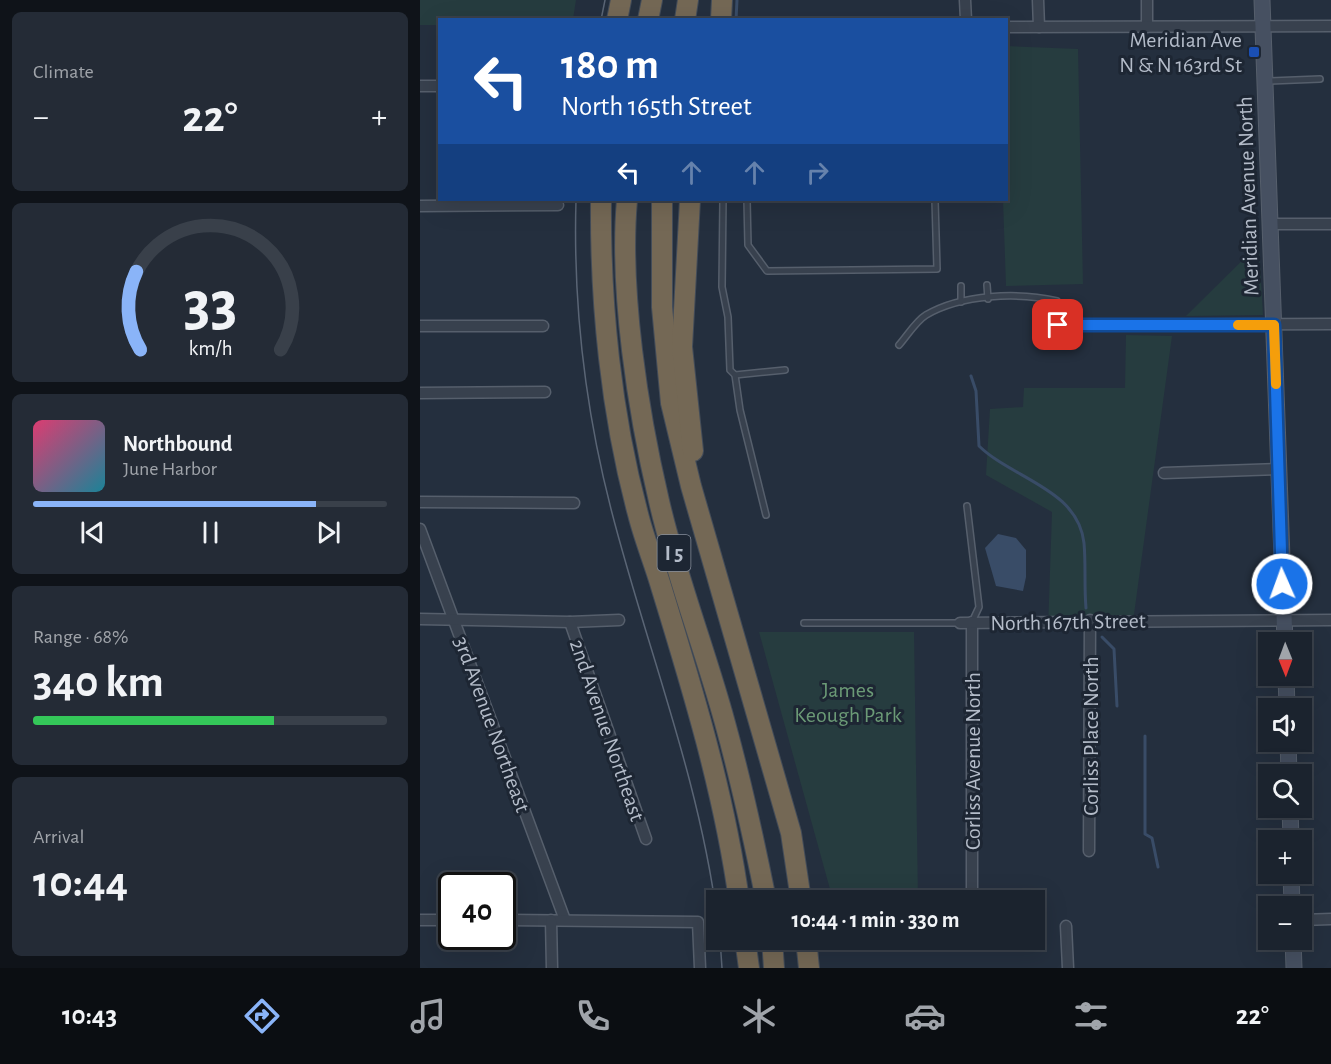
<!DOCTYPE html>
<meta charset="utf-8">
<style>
body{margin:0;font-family:"Alegreya Sans",sans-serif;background:#242b36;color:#f1f3f6;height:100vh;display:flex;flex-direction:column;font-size:22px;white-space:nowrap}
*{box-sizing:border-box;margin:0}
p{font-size:20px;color:#a0a4aa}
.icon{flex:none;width:33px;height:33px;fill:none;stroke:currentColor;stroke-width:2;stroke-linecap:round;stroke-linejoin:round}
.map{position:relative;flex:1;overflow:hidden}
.drawer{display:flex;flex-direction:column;gap:12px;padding:12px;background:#0f1319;width:420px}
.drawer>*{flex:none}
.top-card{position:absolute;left:18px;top:18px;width:570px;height:183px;border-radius:0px;box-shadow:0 6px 24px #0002,0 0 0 2px #39404a;background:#1a4fa0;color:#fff;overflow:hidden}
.needle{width:39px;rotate:179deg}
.fabs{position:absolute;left:838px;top:632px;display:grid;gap:12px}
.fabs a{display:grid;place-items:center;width:54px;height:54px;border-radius:0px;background:#1b232e;box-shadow:0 6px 24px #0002,0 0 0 2px #39404a;font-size:30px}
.speed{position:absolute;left:18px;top:872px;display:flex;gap:12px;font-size:30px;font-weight:700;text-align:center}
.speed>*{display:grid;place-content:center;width:78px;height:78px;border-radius:50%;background:#1b232e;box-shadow:0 6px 24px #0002,0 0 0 2px #39404a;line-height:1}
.speed .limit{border:3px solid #111;border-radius:9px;background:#fff;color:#111}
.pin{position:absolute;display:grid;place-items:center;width:51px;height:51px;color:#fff;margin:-26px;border-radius:12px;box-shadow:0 3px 9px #0006}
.me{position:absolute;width:66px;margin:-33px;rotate:358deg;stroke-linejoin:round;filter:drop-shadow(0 0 4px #0008)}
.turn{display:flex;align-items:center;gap:21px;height:126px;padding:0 24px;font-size:27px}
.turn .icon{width:78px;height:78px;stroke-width:2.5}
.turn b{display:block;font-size:42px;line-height:51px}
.lanes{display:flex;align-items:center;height:57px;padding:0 24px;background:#0003;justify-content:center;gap:30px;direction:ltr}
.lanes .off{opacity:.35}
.big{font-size:45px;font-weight:700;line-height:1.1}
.drawer .card{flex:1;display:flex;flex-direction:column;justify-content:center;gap:9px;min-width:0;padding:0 21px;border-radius:9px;background:#242b36}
.drawer .dial{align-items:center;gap:0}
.dial svg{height:156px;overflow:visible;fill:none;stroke:#39404a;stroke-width:7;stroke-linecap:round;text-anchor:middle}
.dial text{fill:#f1f3f6;stroke:none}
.song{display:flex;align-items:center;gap:18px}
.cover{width:72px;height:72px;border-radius:9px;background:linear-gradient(135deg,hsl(340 70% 55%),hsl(190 70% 35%))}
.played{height:6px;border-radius:3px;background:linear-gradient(90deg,#8ab4f8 80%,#39404a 80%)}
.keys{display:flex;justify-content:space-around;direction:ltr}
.heat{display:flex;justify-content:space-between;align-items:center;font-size:33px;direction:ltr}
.charge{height:9px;border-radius:4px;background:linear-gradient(90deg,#34c759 68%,#39404a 0)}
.trip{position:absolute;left:286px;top:890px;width:339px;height:60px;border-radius:0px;background:#1b232e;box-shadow:0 6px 24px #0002,0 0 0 2px #39404a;font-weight:700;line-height:60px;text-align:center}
.menu{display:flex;height:96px;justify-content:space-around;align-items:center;background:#0b0e12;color:#a0a4aa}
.menu .icon{width:42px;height:42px}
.menu .current{color:#8ab4f8}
.menu b{font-size:27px;color:#f1f3f6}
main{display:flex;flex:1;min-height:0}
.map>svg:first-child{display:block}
.green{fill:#263c3f}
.water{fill:#394c67}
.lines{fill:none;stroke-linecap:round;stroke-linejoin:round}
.stream{stroke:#394c67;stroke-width:3}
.lane-casing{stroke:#565f6c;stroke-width:8}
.street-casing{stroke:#565f6c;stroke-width:13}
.secondary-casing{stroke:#565f6c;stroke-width:17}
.highway-casing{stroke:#434c59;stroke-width:22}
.lane{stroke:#38414e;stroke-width:5}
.street{stroke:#38414e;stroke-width:10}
.secondary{stroke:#465061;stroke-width:15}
.highway{stroke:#746855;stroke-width:20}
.tram{stroke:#5a6575;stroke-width:1.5}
.route-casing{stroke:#114b97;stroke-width:15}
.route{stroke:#1a73e8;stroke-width:10}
.slow{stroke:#f59e0b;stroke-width:10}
.transit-dot{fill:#1a4fb4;stroke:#1d2633;stroke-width:2}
.labels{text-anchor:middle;stroke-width:6;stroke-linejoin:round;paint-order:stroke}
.shield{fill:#1d2633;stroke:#878f9c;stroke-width:1.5}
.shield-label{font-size:21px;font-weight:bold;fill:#b4bcc9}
.poi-label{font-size:22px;fill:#b4bcc9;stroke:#1d2633;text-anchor:end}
.street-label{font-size:22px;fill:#b4bcc9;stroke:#1d2633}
.park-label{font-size:22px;fill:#6b9a76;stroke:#1d2633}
</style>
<main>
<section class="drawer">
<div class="card"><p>Climate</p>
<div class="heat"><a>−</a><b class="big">22°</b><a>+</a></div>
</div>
<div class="card dial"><svg viewBox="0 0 100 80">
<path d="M14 69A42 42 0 1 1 86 69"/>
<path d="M14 69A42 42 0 0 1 12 29" stroke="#8ab4f8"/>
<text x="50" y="56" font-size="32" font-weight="700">33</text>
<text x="50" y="72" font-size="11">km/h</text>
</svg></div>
<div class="card">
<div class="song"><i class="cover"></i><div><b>Northbound</b><p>June Harbor</p></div></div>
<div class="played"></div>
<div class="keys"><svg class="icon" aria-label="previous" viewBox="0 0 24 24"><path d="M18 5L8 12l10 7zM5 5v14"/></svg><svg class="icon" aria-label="pause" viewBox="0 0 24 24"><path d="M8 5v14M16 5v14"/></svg><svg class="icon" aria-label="next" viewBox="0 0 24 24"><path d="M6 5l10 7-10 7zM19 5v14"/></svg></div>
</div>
<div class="card"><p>Range · 68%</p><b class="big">340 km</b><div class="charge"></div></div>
<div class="card"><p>Arrival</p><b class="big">10:44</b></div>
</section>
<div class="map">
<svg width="911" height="968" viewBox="0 0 911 968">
<rect width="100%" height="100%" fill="#242f3e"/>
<g class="green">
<polygon points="0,0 156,0 153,19 20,20 19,25 0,25"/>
<polygon points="587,46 658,49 663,284 586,286 583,200 586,200"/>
<polygon points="839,244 843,315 766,316"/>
<polygon points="706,335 752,336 712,629 628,630 632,512 566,475 570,409 603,407 604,388 705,388"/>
<polygon points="339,632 494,632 498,900 413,900"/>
</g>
<polygon class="water" points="578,534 596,538 606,550 606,577 603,591 576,586 565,548"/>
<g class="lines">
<g class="stream">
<polyline points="316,20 317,0"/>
<path d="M551 376 556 391 559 446C593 479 658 489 664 543 666 565 664 586 666 608"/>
<polyline points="682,637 694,649 697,706"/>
<polyline points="725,736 725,834 732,838 738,867"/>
</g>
<g class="lane-casing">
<g id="lane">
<polyline points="848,81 900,79"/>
<polyline points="303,200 302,287 308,317 310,370 315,375 365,370"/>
<polyline points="327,200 328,245 347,271 517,269 515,200"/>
<polyline points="567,285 568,299"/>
<polyline points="541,286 541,302"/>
<path d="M479 345C487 336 496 321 506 315 542 294 598 292 637 301L638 325"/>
<polyline points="315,375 320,410 346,515"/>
<polyline points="547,506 559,607 552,622"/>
<polyline points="384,623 540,623"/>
</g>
</g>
<g class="street-casing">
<g id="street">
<polyline points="545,0 546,20"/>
<polyline points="618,0 619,27"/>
<polyline points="727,0 727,27"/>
<polyline points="586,27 911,26"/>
<polyline points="0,86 20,86"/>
<polyline points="0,206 138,205"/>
<polyline points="850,224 911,224"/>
<polyline points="622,325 911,324"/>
<polyline points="0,326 123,326"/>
<polyline points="0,393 125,392"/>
<polyline points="744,473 858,469"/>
<polyline points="0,502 154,503"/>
<polyline points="0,529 145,920"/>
<polyline points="0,619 150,622 199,620"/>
<polyline points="150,622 226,839"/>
<polyline points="552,622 552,900"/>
<polyline points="540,623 911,620"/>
<polyline points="669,851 670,620"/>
<polyline points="0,920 32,920"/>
<polyline points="82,920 278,922 280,968"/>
<polyline points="131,920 132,968"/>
<polyline points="882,920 911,919"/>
<polyline points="646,926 648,968"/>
</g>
</g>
<g class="secondary-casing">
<g id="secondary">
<polyline points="842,0 865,642"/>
<polyline points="866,675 867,708"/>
<polyline points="868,741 869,774"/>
<polyline points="870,807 871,840"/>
<polyline points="871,873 872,906"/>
<polyline points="873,939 874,968"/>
</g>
</g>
<g class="highway-casing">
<g id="highway">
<polyline points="197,20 201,0"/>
<polyline points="228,20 232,0"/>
<polyline points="265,20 268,0"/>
<polyline points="301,20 302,0"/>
<path d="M181 200C180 303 191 414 218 514 224 538 233 560 240 583 272 687 304 792 319 900"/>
<path d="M207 200C199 290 218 412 239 501 256 576 285 649 305 723 321 781 334 840 346 900"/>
<polyline points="242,200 242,307 251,403 271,486 371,833 381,900"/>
<polyline points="270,200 262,347 273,451"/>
<polyline points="325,939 329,968"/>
<polyline points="352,939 354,968"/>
<polyline points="386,939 389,968"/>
</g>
</g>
<use href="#lane" class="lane"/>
<use href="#street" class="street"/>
<use href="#secondary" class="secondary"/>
<use href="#highway" class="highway"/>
<g class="tram">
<polyline points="181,20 185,0"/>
<path d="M156 200C153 304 165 408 191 509 226 646 279 777 297 917"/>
<polyline points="300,939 302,968"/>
</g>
</g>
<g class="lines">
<g class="route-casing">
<polyline id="route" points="638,325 854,325 862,584"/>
</g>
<use href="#route" class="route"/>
<polyline class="slow" points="818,325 854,325 856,384"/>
</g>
<rect class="transit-dot" x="828" y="46" width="12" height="12" rx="3"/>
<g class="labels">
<rect class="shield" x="237.5" y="535" width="33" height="36" rx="4.5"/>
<g class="shield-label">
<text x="254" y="560">I 5</text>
</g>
<g class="poi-label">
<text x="822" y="47">Meridian Ave<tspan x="822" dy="25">N &amp; N 163rd St</tspan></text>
</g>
<g class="street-label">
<text transform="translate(827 196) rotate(-92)" y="8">Meridian Avenue North</text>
<text transform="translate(648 621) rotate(-1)" y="8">North 167th Street</text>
<text transform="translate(73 724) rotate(70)" y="8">3rd Avenue Northeast</text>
<text transform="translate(188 730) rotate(71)" y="8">2nd Avenue Northeast</text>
<text transform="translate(670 736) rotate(-90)" y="8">Corliss Place North</text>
<text transform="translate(552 761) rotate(-90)" y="8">Corliss Avenue North</text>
</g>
<g class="park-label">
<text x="428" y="697">James<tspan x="428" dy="25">Keough Park</tspan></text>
</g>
</g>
</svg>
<div class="fabs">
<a><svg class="needle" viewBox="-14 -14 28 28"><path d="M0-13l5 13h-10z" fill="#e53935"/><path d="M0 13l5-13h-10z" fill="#a0a4aa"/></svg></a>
<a><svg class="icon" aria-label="sound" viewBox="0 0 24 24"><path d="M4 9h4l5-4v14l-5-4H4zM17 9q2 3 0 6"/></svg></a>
<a><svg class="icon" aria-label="search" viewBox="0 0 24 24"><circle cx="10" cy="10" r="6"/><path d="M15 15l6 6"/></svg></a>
<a>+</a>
<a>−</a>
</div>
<div class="speed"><div class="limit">40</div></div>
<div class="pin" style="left:638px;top:325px;background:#d93025"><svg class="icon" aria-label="arrive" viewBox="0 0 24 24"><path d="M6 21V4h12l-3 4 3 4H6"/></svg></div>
<svg class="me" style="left:862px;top:584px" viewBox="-20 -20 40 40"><circle r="17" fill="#1a73e8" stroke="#fff" stroke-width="3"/><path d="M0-11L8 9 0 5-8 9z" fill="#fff"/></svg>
<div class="trip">10:44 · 1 min · 330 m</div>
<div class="top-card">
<div class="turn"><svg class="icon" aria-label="left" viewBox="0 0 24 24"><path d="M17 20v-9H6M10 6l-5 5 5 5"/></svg><div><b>180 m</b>North 165th Street</div></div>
<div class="lanes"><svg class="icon" aria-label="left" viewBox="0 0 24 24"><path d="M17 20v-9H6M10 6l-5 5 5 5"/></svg><svg class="icon off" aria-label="ahead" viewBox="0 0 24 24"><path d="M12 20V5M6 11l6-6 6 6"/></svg><svg class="icon off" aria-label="ahead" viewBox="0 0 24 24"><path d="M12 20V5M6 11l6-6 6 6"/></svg><svg class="icon off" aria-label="right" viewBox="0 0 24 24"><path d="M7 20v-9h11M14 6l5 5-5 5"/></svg></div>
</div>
</div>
</main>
<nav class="menu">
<b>10:43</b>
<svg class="icon current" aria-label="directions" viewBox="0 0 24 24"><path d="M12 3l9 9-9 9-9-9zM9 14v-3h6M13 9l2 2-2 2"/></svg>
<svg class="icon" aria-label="music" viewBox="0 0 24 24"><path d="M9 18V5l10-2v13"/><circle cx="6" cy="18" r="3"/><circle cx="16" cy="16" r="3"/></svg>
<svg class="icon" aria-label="phone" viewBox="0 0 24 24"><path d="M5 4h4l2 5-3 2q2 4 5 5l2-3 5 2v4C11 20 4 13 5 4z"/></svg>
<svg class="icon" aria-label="climate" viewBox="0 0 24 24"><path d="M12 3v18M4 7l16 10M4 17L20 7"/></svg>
<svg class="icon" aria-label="car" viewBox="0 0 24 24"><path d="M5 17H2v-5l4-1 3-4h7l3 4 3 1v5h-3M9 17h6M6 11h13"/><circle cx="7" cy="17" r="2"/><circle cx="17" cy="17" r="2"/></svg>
<svg class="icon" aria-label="filters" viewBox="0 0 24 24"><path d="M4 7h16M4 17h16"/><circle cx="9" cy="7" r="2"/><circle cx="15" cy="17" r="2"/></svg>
<b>22°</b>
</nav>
